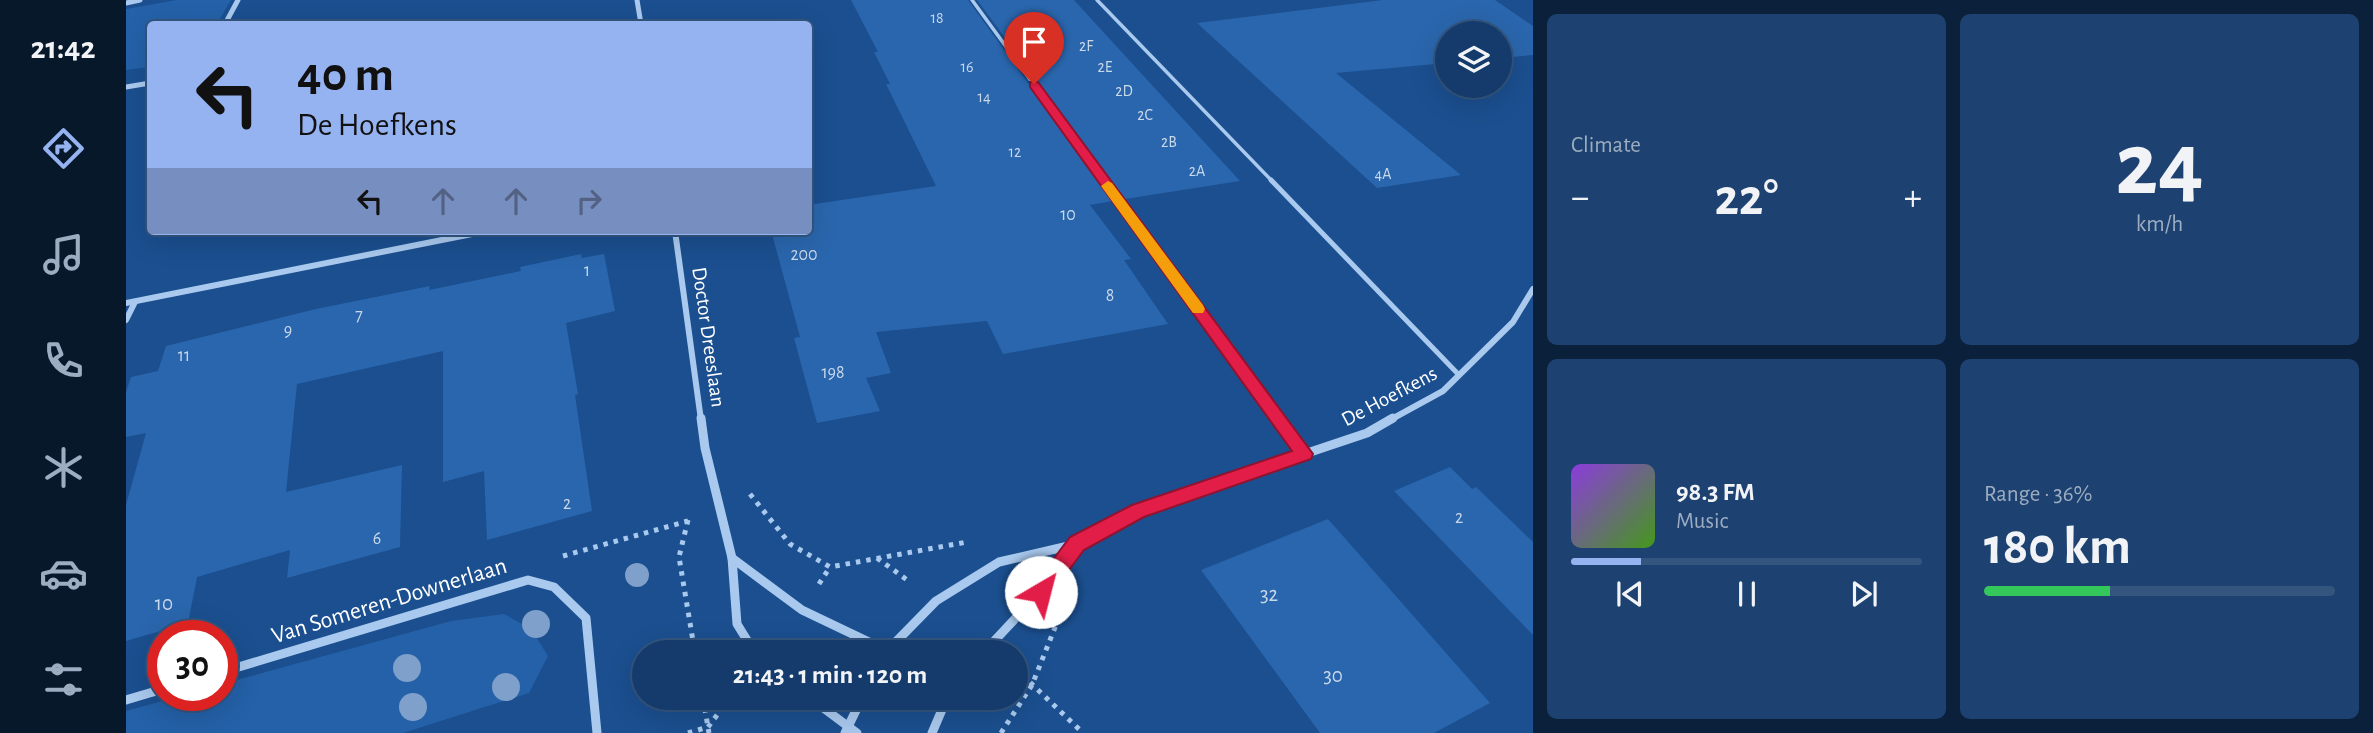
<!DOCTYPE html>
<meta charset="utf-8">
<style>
body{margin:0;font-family:"Alegreya Sans",sans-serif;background:#1d4271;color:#f1f3f6;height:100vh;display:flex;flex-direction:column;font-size:26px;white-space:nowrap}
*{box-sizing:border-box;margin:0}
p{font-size:23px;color:#9dadc1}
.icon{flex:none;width:38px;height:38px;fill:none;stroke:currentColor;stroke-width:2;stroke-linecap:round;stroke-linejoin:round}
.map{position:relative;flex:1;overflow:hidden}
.side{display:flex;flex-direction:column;gap:14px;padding:14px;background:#0b203b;width:840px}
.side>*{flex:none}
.banner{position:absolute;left:21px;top:21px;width:665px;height:214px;border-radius:7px;box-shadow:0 7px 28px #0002,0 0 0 2px #33557e;background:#95b2f1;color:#111;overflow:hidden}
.buttons{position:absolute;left:1309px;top:21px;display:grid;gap:14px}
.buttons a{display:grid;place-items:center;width:77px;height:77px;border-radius:50%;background:#143b6b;box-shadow:0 7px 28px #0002,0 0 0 2px #33557e;font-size:35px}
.speed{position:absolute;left:21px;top:620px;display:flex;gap:14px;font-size:35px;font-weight:700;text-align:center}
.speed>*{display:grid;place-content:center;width:91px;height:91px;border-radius:50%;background:#143b6b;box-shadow:0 7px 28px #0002,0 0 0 2px #33557e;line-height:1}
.speed .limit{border:10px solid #d22;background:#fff;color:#111}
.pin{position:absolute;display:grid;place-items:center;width:60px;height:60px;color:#fff;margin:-72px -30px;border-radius:50% 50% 50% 0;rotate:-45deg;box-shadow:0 0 7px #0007}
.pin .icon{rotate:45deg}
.me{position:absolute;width:77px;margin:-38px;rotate:37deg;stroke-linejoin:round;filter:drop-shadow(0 0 5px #0008)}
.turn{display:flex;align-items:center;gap:24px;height:147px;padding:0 35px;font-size:32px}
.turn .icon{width:91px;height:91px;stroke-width:2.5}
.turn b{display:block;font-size:49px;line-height:60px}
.lanes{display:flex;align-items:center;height:66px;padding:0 35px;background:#0003;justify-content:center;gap:35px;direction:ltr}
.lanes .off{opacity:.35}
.big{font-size:52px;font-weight:600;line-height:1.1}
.side .tile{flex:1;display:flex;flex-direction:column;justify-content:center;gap:10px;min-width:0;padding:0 24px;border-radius:10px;background:#1d4271}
.side .dial{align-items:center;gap:0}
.dial b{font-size:91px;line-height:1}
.song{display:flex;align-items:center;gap:21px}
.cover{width:84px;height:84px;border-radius:10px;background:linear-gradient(135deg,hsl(270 70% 55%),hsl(100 70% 35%))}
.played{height:7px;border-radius:4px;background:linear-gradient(90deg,#95b2f1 20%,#33557e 20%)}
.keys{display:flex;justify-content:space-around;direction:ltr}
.heat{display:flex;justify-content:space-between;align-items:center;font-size:38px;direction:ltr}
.charge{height:10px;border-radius:5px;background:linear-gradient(90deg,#34c759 36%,#33557e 0)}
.side .tiles{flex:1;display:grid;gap:14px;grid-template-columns:repeat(2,1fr)}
.trip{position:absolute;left:506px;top:640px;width:396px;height:70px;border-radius:35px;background:#143b6b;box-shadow:0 7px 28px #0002,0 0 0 2px #33557e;font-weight:600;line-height:70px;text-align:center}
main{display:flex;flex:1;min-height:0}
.tab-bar{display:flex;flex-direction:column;width:126px;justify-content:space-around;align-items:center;background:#08182b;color:#9dadc1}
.tab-bar .icon{width:49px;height:49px}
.tab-bar .on{color:#95b2f1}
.tab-bar b{font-size:32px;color:#f1f3f6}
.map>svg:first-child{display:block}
.green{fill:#2461a8}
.building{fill:#2a66ad}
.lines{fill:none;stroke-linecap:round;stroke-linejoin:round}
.path{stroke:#a9c9ee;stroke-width:5;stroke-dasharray:4.5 6;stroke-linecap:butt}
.service-far2{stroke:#a9c9ee;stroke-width:3.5}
.service-far1{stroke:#a9c9ee;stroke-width:5}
.service{stroke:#a9c9ee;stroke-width:6}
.minor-far2{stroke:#a9c9ee;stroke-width:5}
.minor-far1{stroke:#a9c9ee;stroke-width:6}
.minor{stroke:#a9c9ee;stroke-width:9}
.tree{fill:#7ea0ca}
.route{fill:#e11d48;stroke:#92132f;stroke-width:2}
.slow{fill:#f59e0b}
.labels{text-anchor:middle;stroke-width:7;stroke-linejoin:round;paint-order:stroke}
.far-number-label{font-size:16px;fill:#cad9ea}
.number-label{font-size:18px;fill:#cad9ea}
.street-label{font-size:21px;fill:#fff;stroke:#1b4f8f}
.near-number-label{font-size:21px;fill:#cad9ea}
.near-street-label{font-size:24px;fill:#fff;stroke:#1b4f8f}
</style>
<main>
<nav class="tab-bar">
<b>21:42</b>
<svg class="icon on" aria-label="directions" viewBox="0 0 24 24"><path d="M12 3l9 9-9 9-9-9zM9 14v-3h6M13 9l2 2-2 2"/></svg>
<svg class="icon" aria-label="music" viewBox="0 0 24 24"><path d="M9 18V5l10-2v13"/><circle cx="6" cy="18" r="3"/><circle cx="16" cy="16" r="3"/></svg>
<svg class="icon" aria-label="phone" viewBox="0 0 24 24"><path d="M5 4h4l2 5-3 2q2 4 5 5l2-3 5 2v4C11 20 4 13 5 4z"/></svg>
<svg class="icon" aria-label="climate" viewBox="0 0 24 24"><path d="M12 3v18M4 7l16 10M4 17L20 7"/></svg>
<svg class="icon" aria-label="car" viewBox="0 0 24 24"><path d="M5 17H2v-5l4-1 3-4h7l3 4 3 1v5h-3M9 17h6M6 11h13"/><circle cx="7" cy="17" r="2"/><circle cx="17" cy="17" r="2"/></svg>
<svg class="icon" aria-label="filters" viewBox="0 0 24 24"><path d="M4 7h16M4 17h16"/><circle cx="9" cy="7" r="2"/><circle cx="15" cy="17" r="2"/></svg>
</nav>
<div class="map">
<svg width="1407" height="733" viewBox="0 0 1407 733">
<rect width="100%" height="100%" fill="#1b4f8f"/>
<g class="green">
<polygon points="51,0 105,0 91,24 24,24 24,67 0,70 0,9"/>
<polygon points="378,614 405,629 422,656 403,693 277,733 0,733 0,711 58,695 96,695 96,684 325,621"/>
</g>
<g class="building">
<polygon points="725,0 842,0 987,201 964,205 1005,259 998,260 1042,324 877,354 861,321 750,332 765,373 740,378 754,411 691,423 668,338 674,337 646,234 682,231 682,205 810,186 760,84 764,84 748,52 752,52"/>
<polygon points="851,0 948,0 1114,181 999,199"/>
<polygon points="1257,0 1369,0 1407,26 1407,55 1374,58 1374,33 1321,33 1321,63 1210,73 1335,175 1251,188 1071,23"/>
<polygon points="455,254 456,258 478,254 489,311 440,323 452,394 449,395 466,511 361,540 358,471 317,482 317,351 171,384 160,492 276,465 274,547 161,578 164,550 71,577 62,623 0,641 0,505 20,433 0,437 0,392 5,377 32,371 40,346 190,309 304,286 303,290 395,271 394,267"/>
<polygon points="1324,467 1346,489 1350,487 1407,542 1407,635 1268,491"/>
<polygon points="1202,519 1364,703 1308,733 1194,733 1075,570"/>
</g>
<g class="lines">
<g class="path">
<polyline points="624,494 664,544 704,567 841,542"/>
<polyline points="562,520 553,557 569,653"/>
<polyline points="437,556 562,521"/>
<polyline points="751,558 784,582"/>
<polyline points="693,584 704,567"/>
<polyline points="889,668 957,733"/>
<polyline points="577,698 583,733"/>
<polyline points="582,727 604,698"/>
<polyline points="562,733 582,727"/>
<polyline points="875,733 906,685 930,625"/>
</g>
<g class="service-far2">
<polyline points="846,0 979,182"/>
<polyline points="971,0 1147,182"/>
</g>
<g class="service-far1">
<polyline points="978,180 1154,420"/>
<polyline points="1145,180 1333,375"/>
</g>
<polyline class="service" points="1153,418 1179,454"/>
<g class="minor-far2">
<polyline points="511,0 515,24"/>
<polyline points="0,3 14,0"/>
<polyline points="99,24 112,0"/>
<polyline points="0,87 24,83"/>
</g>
<g class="minor-far1">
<polyline points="549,231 575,420"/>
<polyline points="0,303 361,231"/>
<polyline points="0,320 9,302"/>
<polyline points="1264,420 1317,391 1387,322 1407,289"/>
</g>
<g class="minor">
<polyline points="575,418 579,448 606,558 611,624 629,653"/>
<polyline points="606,558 676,610 766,653"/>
<polyline points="759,653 810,601 873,562 951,544 1012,510 1241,433 1267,418"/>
<polyline points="857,653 914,592 951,544"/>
<polyline points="96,672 402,580 428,587 460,618 471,733"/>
<polyline points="684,698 731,733"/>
<polyline points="0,700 37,689"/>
<polyline points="719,733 736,698"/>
<polyline points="806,733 821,698"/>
</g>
</g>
<g class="tree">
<circle cx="511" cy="575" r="12"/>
<circle cx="410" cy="624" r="14"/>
<circle cx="281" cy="668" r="14"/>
<circle cx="380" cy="687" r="14"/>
<circle cx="287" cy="707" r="14"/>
</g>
<polygon class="route" points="904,82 912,82 1187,454 1185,459 1018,517 958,550 922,598 915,601 908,598 905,592 908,585 944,537 1006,505 1166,451 904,87"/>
<polygon class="slow" points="982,181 986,183 1077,305 1079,309 1077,313 1067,313 975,186"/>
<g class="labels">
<g class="far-number-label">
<text x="811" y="23">18</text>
<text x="960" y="51">2F</text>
<text x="841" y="72">16</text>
<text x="979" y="72">2E</text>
<text x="998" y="96">2D</text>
<text x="858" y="102">14</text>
<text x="1019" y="120">2C</text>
<text x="1043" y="147">2B</text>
<text x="889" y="157">12</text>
<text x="1071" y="176">2A</text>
<text x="1257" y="179">4A</text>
</g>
<g class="number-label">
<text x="942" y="220">10</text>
<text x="678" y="260">200</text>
<text x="461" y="276">1</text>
<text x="984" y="301">8</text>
<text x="233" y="321">7</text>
<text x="162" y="336">9</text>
<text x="58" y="361">11</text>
<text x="707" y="378">198</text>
<text x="441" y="509">2</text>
<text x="1333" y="523">2</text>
<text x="251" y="544">6</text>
</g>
<g class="street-label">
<text transform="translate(583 337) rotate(82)" y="7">Doctor Dreeslaan</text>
<text transform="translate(1263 396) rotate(-28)" y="7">De Hoefkens</text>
</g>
<g class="near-number-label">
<text x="1143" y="601">32</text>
<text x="38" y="610">10</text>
<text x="1207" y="682">30</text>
</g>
<g class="near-street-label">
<text transform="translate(263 600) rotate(-17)" y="8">Van Someren-Downerlaan</text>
</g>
</g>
</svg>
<div class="buttons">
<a><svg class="icon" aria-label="layers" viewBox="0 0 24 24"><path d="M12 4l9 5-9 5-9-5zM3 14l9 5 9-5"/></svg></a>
</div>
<div class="speed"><div class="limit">30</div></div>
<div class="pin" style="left:908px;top:84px;background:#d93025"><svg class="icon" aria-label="arrive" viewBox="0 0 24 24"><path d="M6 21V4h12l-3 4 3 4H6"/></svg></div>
<svg class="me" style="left:915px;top:592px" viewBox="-20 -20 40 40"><circle r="19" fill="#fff"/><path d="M0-13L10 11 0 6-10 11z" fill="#e11d48"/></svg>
<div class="trip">21:43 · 1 min · 120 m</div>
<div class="banner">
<div class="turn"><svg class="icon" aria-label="left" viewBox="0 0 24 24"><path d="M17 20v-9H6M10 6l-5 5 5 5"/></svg><div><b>40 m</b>De Hoefkens</div></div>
<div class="lanes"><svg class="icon" aria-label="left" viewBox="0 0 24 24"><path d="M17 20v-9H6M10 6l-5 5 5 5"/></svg><svg class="icon off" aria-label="ahead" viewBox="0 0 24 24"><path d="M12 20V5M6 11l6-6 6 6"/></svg><svg class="icon off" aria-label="ahead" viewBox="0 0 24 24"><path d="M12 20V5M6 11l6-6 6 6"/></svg><svg class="icon off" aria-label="right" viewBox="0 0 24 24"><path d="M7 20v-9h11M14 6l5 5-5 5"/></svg></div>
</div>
</div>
<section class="side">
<div class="tiles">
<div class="tile"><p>Climate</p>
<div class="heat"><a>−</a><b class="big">22°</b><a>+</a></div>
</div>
<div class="tile dial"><b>24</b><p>km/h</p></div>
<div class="tile">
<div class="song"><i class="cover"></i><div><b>98.3 FM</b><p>Music</p></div></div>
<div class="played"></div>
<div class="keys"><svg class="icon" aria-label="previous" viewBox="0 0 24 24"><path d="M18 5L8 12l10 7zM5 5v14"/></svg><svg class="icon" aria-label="pause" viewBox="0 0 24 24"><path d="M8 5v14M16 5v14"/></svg><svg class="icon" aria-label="next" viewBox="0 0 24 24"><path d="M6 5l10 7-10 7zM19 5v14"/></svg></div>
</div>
<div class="tile"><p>Range · 36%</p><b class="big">180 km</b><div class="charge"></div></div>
</div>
</section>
</main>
